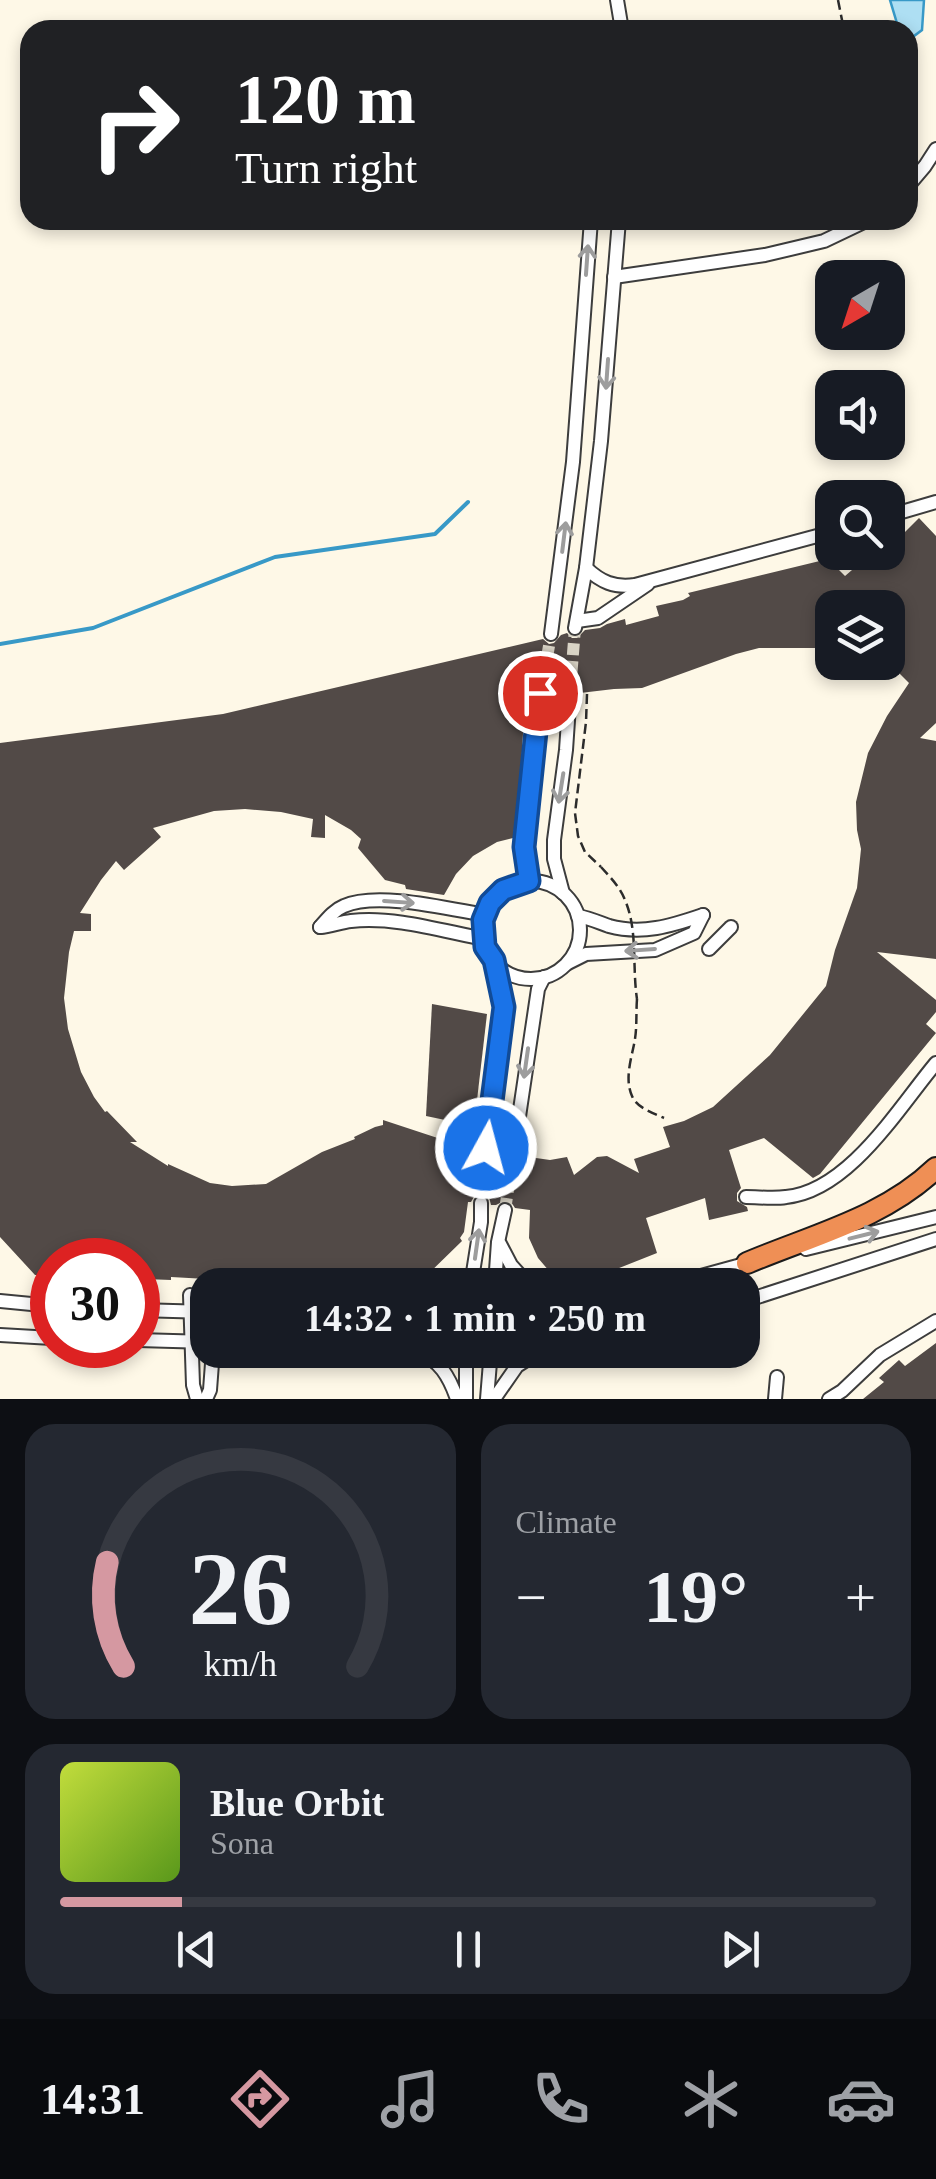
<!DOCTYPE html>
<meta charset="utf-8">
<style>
body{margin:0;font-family:"Times New Roman",serif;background:#242831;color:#f1f3f6;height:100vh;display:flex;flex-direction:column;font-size:38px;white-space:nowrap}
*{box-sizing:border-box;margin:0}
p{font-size:32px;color:#9ea1a6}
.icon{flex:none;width:55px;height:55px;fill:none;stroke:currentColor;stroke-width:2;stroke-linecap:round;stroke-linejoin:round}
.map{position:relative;height:1399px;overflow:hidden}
.details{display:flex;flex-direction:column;gap:25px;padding:25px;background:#0d0f14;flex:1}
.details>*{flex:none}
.top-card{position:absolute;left:20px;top:20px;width:898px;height:210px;border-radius:30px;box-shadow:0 5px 15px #0003;background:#202124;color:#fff;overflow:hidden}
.needle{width:65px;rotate:219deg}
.controls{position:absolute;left:815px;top:260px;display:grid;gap:20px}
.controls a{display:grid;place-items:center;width:90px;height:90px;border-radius:20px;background:#171b24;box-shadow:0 5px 15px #0003;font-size:50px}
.speed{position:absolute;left:30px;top:1238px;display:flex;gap:20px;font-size:50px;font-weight:700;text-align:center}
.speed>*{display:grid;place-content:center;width:130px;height:130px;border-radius:50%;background:#171b24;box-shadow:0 5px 15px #0003;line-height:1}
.speed .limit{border:15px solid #d22;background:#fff;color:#111}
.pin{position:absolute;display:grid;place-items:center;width:85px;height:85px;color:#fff;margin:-42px;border:5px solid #fff;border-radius:50%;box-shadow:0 2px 10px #0007}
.me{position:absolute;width:110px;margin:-55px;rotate:7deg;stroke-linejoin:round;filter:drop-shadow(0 0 8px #0008)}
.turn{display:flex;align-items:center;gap:35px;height:210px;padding:0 50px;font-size:45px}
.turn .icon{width:130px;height:130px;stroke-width:2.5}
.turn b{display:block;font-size:70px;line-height:85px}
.big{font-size:75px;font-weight:800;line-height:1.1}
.details .widget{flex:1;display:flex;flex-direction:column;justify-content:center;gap:15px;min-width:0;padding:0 35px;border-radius:30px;background:#242831}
.details .dial{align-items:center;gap:0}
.dial svg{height:260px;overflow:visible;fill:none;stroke:#363941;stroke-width:7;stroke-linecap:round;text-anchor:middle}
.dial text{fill:#f1f3f6;stroke:none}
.song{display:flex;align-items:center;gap:30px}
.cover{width:120px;height:120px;border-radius:15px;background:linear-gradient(135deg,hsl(70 70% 55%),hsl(90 70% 35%))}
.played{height:10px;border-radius:5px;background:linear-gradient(90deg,#d598a1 15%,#363941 15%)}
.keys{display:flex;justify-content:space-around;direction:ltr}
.heat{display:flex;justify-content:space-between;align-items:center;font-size:55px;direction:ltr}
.details .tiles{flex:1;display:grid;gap:25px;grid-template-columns:1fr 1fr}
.widget:last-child{grid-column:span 2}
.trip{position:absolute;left:190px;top:1268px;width:570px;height:100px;border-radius:30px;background:#171b24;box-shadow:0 5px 15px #0003;font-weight:800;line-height:100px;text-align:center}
.dock{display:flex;height:160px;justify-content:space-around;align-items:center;background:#090b0e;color:#9ea1a6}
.dock .icon{width:70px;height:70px}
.dock .selected{color:#d598a1}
.dock b{font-size:45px;color:#f1f3f6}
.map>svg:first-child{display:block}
.water{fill:#aedff3;stroke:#3899c7;stroke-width:2.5}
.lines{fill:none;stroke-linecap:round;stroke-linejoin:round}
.stream{stroke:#3899c7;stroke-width:4}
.building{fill:#524a47;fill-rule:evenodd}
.minor-tunnel{stroke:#d9d4c6;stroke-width:12;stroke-dasharray:12 6;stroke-linecap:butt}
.minor-casing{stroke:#3d3d3d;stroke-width:16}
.highway-casing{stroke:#1b1b1b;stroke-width:24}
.path{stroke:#2c2c2c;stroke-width:2.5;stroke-dasharray:10 5;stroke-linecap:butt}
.minor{stroke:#fff;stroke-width:12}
.highway{stroke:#ef8f55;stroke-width:20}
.path-bridge{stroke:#2c2c2c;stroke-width:2.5;stroke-dasharray:10 5;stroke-linecap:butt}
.oneway{stroke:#9d9d9d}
.route-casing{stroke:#114b97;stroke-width:25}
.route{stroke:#1a73e8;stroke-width:18}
</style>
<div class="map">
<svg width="936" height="1399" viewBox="0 0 936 1399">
<rect width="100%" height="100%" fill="#fef8e7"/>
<polygon class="water" points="890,0 924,0 922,30 910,39 908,37 908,30 899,30"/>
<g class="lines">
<polyline class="stream" points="0,644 93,628 275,557 435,534 468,502"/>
</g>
<g class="building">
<path d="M919 518 936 536V723L920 738 936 741V959L877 952 936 1000V1012L926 1024 936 1033 820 1174 813 1178 764 1138 729 1150 741 1188 737 1193V1201L747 1207 748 1211 709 1220 705 1198 646 1218 657 1253 599 1276 585 1278 564 1276 550 1272 538 1258 529 1238 530 1210 515 1208 511 1202 506 1200 496 1205H491L489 1197 482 1193 475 1195 471 1202H468L464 1232 460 1238 462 1241 421 1281 417 1276 409 1284 322 1282V1285H314L171 1277V1280L145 1279 138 1277V1260H52V1275H35L0 1237V743L223 714 543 639 549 644 554 643 561 635 567 633 572 638H577L585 630 600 628 607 624 625 619 626 625 659 616 656 606 683 600 690 596 688 593 828 559 845 576 859 564 866 570 884 552H888V549ZM832 608H888V662L909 683 887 716 868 753 856 802 857 830 861 849 857 888 835 950 826 986 770 1055 713 1107 684 1121 663 1127 670 1147 634 1159 639 1173 607 1156 597 1157 574 1175 567 1157 550 1160 522 1156 514 1160 505 1154 494 1153 489 1157 484 1158 477 1151 383 1120V1125L375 1127 354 1137 355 1139 322 1152 266 1184 232 1186 210 1183 168 1164V1166L130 1142H137L107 1111 105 1112 94 1097 81 1072 68 1029 64 998 69 952 74 931H91V914L80 913 101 880 116 861 124 870 161 837 153 828 214 811 245 809 281 812 313 819 311 837 325 838V815L351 830 361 839 358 848 385 880 405 885 406 889 444 895 456 874 473 856 497 842 513 838 521 769 525 698H530L532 688 536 684 541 683 548 686 551 696 560 695 562 685 570 681 578 686 580 693 614 689 642 688 736 654 759 648H816L832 632Z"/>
<polygon points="432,1004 487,1014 474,1126 426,1116"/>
<polygon points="936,1343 936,1399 863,1399 884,1382 879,1378 899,1360 905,1366"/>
</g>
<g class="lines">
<g class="minor-tunnel">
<polyline points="570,691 575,628"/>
<polyline points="541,693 551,634"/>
<polyline points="481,1203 486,1148"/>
<polyline points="505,1210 514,1150"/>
</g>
<g class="minor-casing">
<g id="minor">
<polyline points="617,0 622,30"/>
<polyline points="908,186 925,166 936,149"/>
<polyline points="614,277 765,255 824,241 868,220"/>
<polyline points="888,516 936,502"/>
<path d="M586 568C601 582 614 588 635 585L832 532"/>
<polyline points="577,621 598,618 648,584"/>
<polyline points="575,628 586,568 601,441 619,220"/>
<polyline points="551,634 573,462 591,220"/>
<polyline points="529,881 524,847 541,693"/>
<circle cx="531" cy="930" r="49"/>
<polyline points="563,893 554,859 554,840 566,750 570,691"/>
<path d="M578 916C589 918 598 922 609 926 642 935 671 926 703 915"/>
<path d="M320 927C327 919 334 910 344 906 377 891 449 909 485 915"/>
<path d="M320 927C331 926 341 922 351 921 394 916 442 931 484 939"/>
<polyline points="709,949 731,927"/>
<polyline points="568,963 586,954 655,950 694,933 703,915"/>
<polyline points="486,1148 504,1007 494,963"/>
<polyline points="514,1150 538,989 544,977"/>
<path d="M746 1197C759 1197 773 1199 786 1197 849 1191 899 1107 936 1063"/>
<polyline points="500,1244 511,1265 529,1285"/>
<polyline points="806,1249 936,1217"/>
<polyline points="471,1285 481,1222 481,1203"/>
<polyline points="495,1285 498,1242 505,1210"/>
<polyline points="668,1285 752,1262"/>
<polyline points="190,1295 193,1385 197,1399"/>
<polyline points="0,1301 52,1306"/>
<polyline points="742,1302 936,1239"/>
<polyline points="138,1310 208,1312"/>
<polyline points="0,1335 52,1338"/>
<polyline points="138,1340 208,1342"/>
<path d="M417 1350C440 1361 449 1376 457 1399"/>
<polyline points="466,1350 466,1399"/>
<polyline points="206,1399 210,1390 213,1350"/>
<polyline points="487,1399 491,1350"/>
<polyline points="494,1399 517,1366 542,1350"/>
<polyline points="775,1399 777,1377"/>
<polyline points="829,1399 842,1391 880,1355 936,1321"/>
</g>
</g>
<g class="highway-casing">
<path id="highway" d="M747 1263C813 1235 884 1218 936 1168"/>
</g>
<g class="path">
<polyline points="838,0 844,30"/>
<polyline points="587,694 586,722 575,813 578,836 585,852 601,867"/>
<path d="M637 999C636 1012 637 1026 635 1039 632 1057 624 1078 632 1096 637 1108 653 1113 664 1118"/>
</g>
<use href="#minor" class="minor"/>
<use href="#highway" class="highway"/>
<path class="path-bridge" d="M601 867C610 877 620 887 625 900 638 930 632 966 637 999"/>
</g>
<defs><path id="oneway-shaft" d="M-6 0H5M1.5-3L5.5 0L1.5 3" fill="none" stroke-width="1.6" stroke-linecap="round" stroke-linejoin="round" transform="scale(2.5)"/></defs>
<g class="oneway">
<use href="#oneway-shaft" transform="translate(587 260) rotate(-86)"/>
<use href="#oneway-shaft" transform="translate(607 374) rotate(94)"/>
<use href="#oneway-shaft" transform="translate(564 537) rotate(-83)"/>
<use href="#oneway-shaft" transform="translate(561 788) rotate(99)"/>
<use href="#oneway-shaft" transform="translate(399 902) rotate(4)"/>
<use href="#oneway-shaft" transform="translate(640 950) rotate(176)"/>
<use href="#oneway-shaft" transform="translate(526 1063) rotate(98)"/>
<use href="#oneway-shaft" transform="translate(864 1235) rotate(-14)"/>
<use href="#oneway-shaft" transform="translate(477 1244) rotate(-82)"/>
</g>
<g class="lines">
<g class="route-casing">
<polyline id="route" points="486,1148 504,1007 494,960 485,947 483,920 490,903 503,890 529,881 524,847 540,693"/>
</g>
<use href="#route" class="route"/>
</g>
</svg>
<div class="controls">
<a><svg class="needle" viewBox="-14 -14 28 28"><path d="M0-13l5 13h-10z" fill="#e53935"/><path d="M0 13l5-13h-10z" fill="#9ea1a6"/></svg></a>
<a><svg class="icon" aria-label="sound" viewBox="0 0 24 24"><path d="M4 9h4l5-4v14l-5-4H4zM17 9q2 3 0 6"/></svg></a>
<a><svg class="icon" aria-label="search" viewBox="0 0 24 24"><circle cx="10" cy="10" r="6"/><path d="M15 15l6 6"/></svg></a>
<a><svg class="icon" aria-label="layers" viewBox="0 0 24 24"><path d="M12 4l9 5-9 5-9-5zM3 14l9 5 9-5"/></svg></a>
</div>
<div class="speed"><div class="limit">30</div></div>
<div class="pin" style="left:540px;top:693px;background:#d93025"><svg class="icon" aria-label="arrive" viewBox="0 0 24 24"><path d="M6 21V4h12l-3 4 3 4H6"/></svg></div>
<svg class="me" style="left:486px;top:1148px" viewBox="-20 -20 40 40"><circle r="17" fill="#1a73e8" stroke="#fff" stroke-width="3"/><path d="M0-11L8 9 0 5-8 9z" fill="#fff"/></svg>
<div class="trip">14:32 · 1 min · 250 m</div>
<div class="top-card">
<div class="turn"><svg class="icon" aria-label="right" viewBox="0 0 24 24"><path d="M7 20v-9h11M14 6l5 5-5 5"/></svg><div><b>120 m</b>Turn right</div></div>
</div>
</div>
<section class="details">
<div class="tiles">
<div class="widget dial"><svg viewBox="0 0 100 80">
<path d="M14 69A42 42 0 1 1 86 69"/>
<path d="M14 69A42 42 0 0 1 9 37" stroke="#d598a1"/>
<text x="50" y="56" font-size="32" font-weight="700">26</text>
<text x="50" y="72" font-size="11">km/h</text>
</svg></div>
<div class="widget"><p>Climate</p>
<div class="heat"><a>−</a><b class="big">19°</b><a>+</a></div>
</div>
<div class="widget">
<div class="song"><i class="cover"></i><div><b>Blue Orbit</b><p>Sona</p></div></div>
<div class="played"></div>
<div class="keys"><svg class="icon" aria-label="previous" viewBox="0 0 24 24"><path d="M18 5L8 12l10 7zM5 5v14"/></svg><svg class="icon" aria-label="pause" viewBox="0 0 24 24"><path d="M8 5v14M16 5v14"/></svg><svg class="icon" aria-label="next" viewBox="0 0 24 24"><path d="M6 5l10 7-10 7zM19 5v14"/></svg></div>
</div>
</div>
</section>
<nav class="dock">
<b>14:31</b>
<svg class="icon selected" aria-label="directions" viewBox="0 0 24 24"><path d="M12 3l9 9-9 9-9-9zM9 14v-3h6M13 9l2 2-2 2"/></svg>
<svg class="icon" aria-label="music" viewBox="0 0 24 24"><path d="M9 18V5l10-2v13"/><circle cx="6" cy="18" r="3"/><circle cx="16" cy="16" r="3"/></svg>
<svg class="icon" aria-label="phone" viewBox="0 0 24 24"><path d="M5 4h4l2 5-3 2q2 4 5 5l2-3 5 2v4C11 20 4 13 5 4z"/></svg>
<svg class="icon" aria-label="climate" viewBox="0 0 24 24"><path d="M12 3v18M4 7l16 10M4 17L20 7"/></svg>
<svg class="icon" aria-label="car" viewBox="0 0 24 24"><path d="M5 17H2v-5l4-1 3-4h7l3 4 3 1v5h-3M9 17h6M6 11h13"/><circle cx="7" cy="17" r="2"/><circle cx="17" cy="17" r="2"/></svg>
</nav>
